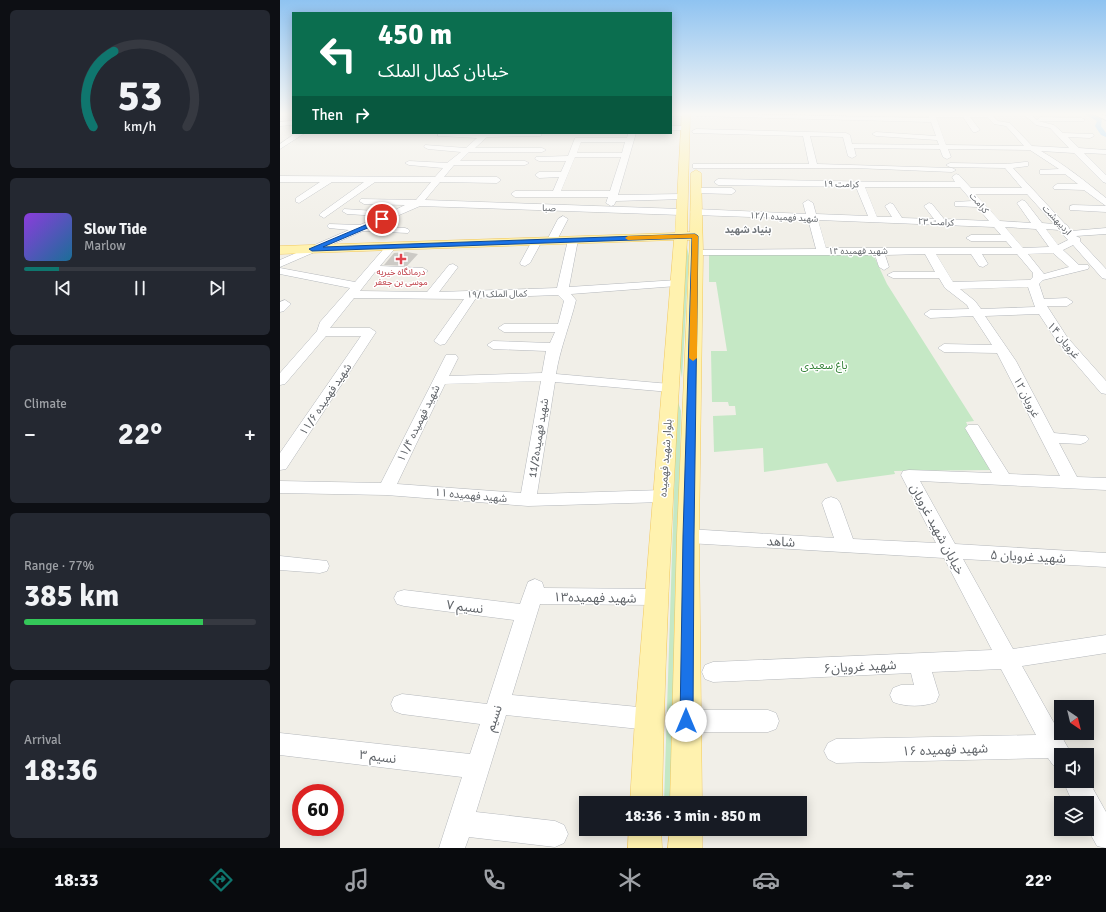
<!DOCTYPE html>
<meta charset="utf-8">
<style>
body{margin:0;font-family:Signika,"Noto Sans Arabic",sans-serif;background:#242831;color:#f1f3f6;height:100vh;display:flex;flex-direction:column;font-size:15px;white-space:nowrap}
*{box-sizing:border-box;margin:0}
p{font-size:13px;color:#9ea1a6}
.icon{flex:none;width:22px;height:22px;fill:none;stroke:currentColor;stroke-width:2;stroke-linecap:round;stroke-linejoin:round}
.map{position:relative;flex:1;overflow:hidden}
.sheet{display:flex;flex-direction:column;gap:10px;padding:10px;background:#0d0f14;width:280px}
.sheet>*{flex:none}
.hud{position:absolute;left:12px;top:12px;width:380px;height:122px;border-radius:0px;box-shadow:0 2px 10px #0003;background:#0b6e4f;color:#fff;overflow:hidden}
.needle{width:26px;rotate:145deg}
.controls{position:absolute;left:774px;top:700px;display:grid;gap:8px}
.controls a{display:grid;place-items:center;width:40px;height:40px;border-radius:0px;background:#171b24;box-shadow:0 2px 10px #0003;font-size:20px}
.speed{position:absolute;left:12px;top:784px;display:flex;gap:8px;font-size:20px;font-weight:700;text-align:center}
.speed>*{display:grid;place-content:center;width:52px;height:52px;border-radius:50%;background:#171b24;box-shadow:0 2px 10px #0003;line-height:1}
.speed .limit{border:6px solid #d22;background:#fff;color:#111}
.pin{position:absolute;display:grid;place-items:center;width:34px;height:34px;color:#fff;margin:-17px;border:2px solid #fff;border-radius:50%;box-shadow:0 1px 4px #0007}
.me{position:absolute;width:44px;margin:-22px;rotate:0deg;stroke-linejoin:round;filter:drop-shadow(0 0 3px #0008)}
.turn{display:flex;align-items:center;gap:14px;height:84px;padding:0 20px;font-size:18px}
.turn .icon{width:52px;height:52px;stroke-width:2.5}
.turn b{display:block;font-size:28px;line-height:34px}
.then{display:flex;align-items:center;height:38px;padding:0 20px;background:#0003;gap:8px;font-size:15px}
.big{font-size:30px;font-weight:700;line-height:1.1}
.sheet .card{flex:1;display:flex;flex-direction:column;justify-content:center;gap:6px;min-width:0;padding:0 14px;border-radius:6px;background:#242831}
.sheet .dial{align-items:center;gap:0}
.dial svg{height:104px;overflow:visible;fill:none;stroke:#363941;stroke-width:7;stroke-linecap:round;text-anchor:middle}
.dial text{fill:#f1f3f6;stroke:none}
.song{display:flex;align-items:center;gap:12px}
.cover{width:48px;height:48px;border-radius:6px;background:linear-gradient(135deg,hsl(270 70% 55%),hsl(200 70% 35%))}
.played{height:4px;border-radius:2px;background:linear-gradient(90deg,#0f766e 15%,#363941 15%)}
.keys{display:flex;justify-content:space-around;direction:ltr}
.heat{display:flex;justify-content:space-between;align-items:center;font-size:22px;direction:ltr}
.charge{height:6px;border-radius:3px;background:linear-gradient(90deg,#34c759 77%,#363941 0)}
.trip{position:absolute;left:299px;top:796px;width:228px;height:40px;border-radius:0px;background:#171b24;box-shadow:0 2px 10px #0003;font-weight:700;line-height:40px;text-align:center}
.dock{display:flex;height:64px;justify-content:space-around;align-items:center;background:#090b0e;color:#9ea1a6}
.dock .icon{width:28px;height:28px}
.dock .current{color:#0f766e}
.dock b{font-size:18px;color:#f1f3f6}
main{display:flex;flex:1;min-height:0}
.map>svg:first-child{display:block}
.green{fill:#c5e8c5}
.lines{fill:none;stroke-linecap:round;stroke-linejoin:round}
.canal{fill:#aadaff;fill-rule:evenodd}
.building{fill:#cccac5}
.minor-casing{stroke:#b5b8bc;stroke-width:1}
.major-casing{stroke:#f2c960;stroke-width:1}
.minor{fill:#fff;fill-rule:evenodd}
.major{fill:#fff2af;fill-rule:evenodd}
.route{fill:#1a73e8;stroke:#114b97}
.slow{fill:#f59e0b}
.health-dot{fill:#e0444e;stroke:#fff;stroke-width:1.5}
.labels{text-anchor:middle;stroke-width:3;stroke-linejoin:round;paint-order:stroke}
.far-street-label{font-size:9px;fill:#5f6368;stroke:#fff}
.far-health-label{font-size:9px;fill:#be3a42;stroke:#fff}
.far-neighbourhood-label{font-size:10px;font-weight:bold;fill:#70757a;stroke:#fff}
.street-label{font-size:11px;fill:#5f6368;stroke:#fff}
.park-label{font-size:11px;fill:#348238;stroke:#fff}
.near-street-label{font-size:13px;fill:#5f6368;stroke:#fff}
</style>
<main>
<section class="sheet">
<div class="card dial"><svg viewBox="0 0 100 80">
<path d="M14 69A42 42 0 1 1 86 69"/>
<path d="M14 69A42 42 0 0 1 30 11" stroke="#0f766e"/>
<text x="50" y="56" font-size="32" font-weight="700">53</text>
<text x="50" y="72" font-size="11">km/h</text>
</svg></div>
<div class="card">
<div class="song"><i class="cover"></i><div><b>Slow Tide</b><p>Marlow</p></div></div>
<div class="played"></div>
<div class="keys"><svg class="icon" aria-label="previous" viewBox="0 0 24 24"><path d="M18 5L8 12l10 7zM5 5v14"/></svg><svg class="icon" aria-label="pause" viewBox="0 0 24 24"><path d="M8 5v14M16 5v14"/></svg><svg class="icon" aria-label="next" viewBox="0 0 24 24"><path d="M6 5l10 7-10 7zM19 5v14"/></svg></div>
</div>
<div class="card"><p>Climate</p>
<div class="heat"><a>−</a><b class="big">22°</b><a>+</a></div>
</div>
<div class="card"><p>Range · 77%</p><b class="big">385 km</b><div class="charge"></div></div>
<div class="card"><p>Arrival</p><b class="big">18:36</b></div>
</section>
<div class="map">
<svg width="826" height="848" viewBox="0 0 826 848">
<rect width="100%" height="100%" fill="#f1efe8"/>
<g class="green">
<polygon points="406,243 409,256 402,378 399,359"/>
<polygon points="592,252 607,284 694,421 686,422 711,470 614,471 615,474 557,482 547,463 484,472 483,448 434,452 433,416 456,415 455,406 449,406 448,402 432,402 431,351 447,351 436,282 429,282 429,254"/>
<polygon points="397,399 401,411 393,803 384,803"/>
</g>
<g class="lines">
<polygon class="canal" points="803,113 810,113 822,119 821,126 826,133 826,137 821,135 815,126 817,121"/>
</g>
<polygon class="building" points="127,252 138,254 127,266 104,265 114,253"/>
<g class="lines">
<g class="minor-casing">
<g id="minor">
<polygon points="391,113 409,113 409,114 406,116 391,116"/>
<path d="M413 113 649 118 648 113H710L718 121 730 123 752 146 789 148 770 128 756 125 742 113H749L757 120 760 117 802 118 805 120 804 121H758L774 125 783 133 813 134 814 136 810 138 788 137 799 148 826 150V154L804 153 826 175V183L823 182 794 153 761 151C785 165 805 181 826 198V206L804 190 774 189 773 187 777 184H798L785 174H760V170L779 169 750 150 668 149 671 157 667 159 663 157 660 149 574 148 576 156 572 158 568 156 563 137 530 136 537 164 672 168 676 170 672 172 575 168H413V164H529L523 136 413 133 412 131 416 129 566 133 570 135 572 144 659 145 657 140 596 136 592 134 596 132 656 136 651 122 416 116 414 115ZM656 117H683L693 132H696L700 130 690 117H707L714 124 726 126 744 146 666 145Z"/>
<polygon points="811,113 819,113 826,116 826,120"/>
<polygon points="13,121 13,125 0,126 0,122"/>
<polygon points="391,126 405,126 409,128 405,130 391,130"/>
<polygon points="16,133 25,133 0,149 0,144"/>
<polygon points="158,133 261,133 261,136 258,136 207,137 195,148 262,148 266,150 262,152 189,152 180,161 245,161 249,163 245,165 174,165 164,177 217,177 221,180 217,183 160,182 145,200 401,209 406,212 401,215 140,206 94,226 125,228 128,229 130,231 128,233 83,231 0,267 0,260 69,230 49,228 47,226 49,224 80,225 100,216 67,214 62,211 64,209 111,212 125,205 84,204 79,201 81,199 136,200 151,182 95,182 44,218 39,215 41,213 84,182 52,182 19,203 16,202 16,198 40,182 0,182 0,176 155,177 163,168 129,165 125,163 129,161 167,163 181,152 148,149 144,147 145,145 186,148 197,138 161,136 158,136"/>
<path d="M348 133H356L338 195 402 194 406 197 405 199 336 201 334 205 331 206 326 203 328 197H235L231 194 235 191H273L279 177 259 178 255 175 259 172H281L286 161H259L255 159 256 157 288 156 295 138H347ZM301 142H345L342 153H297ZM295 157H341L330 191H281Z"/>
<path d="M745 162H748V166L733 168 785 224 787 225 791 231 826 228V234L796 236 800 238V241L826 269V279L822 278 793 245 783 250 799 265H808L809 267 808 269 763 280 759 284 764 299 787 298 793 302 787 306H767L787 337 826 381V394L821 393 778 343 759 314 705 316 736 361 774 433 806 436 809 439 806 442 801 444 779 443 797 477 826 478V490L640 481 675 544 826 553V567L683 559 733 649 826 635V653L742 666 792 755H781V769L773 765 768 758 556 763 548 759 544 751 548 743 556 739 756 735 721 669 652 672 659 695 656 702C643 707 626 707 613 702L610 695 613 688 621 685H634L631 673 433 682 425 679 422 672 425 665 433 662 712 650 664 558 408 543 402 541 399 536 402 531 408 529 554 538 542 503 545 499 551 497 557 499 560 503 573 539 656 543 621 475 623 471 629 470 712 473 685 428 688 425H698L729 474 780 476 717 353 664 352 658 348 664 344 712 345 693 316 650 318 644 314 650 310 689 309 687 305 665 288 659 278H613L607 275 613 272H655L645 254 605 255 609 267 604 270 599 267 595 255H416L411 252 412 250 536 249 528 219 415 215 410 212 415 209 526 214 523 203 528 200 533 203 536 214 588 216 576 187 438 185 434 182 438 179 604 182H675L672 177 676 174 679 175 691 188H742L725 168 670 167 666 165 670 163 727 164ZM585 187H680L692 201 675 202V206L697 207 709 221 664 219 652 204 649 203 644 206 654 219 622 218 613 204 610 203 605 206 612 217H597ZM695 194H747L774 224 762 223 745 201 742 200 737 203 751 223 720 221ZM538 220 714 227 721 235H691L686 238 691 241H726L732 248H546ZM725 227 756 229 769 247 743 248ZM766 229 779 230 788 240 778 245ZM773 253 789 267 764 274 748 254ZM656 254H691L699 266 703 267 708 264 702 254H737L753 273V277L750 280 673 282ZM748 287 755 307 701 309 695 301 680 289Z"/>
<polygon points="415,188 452,188 456,191 452,194 412,193 412,189"/>
<polygon points="793,205 826,206 826,212 790,210 790,206"/>
<polygon points="283,216 288,219 277,240 276,242 268,242 267,240 278,219"/>
<path d="M293 237 298 240 289 287 397 280 403 283 397 286 291 294 296 300C290 325 280 348 276 374L390 384 395 385 397 388 395 391 390 392 275 382 257 494 383 490 389 492 391 496 389 500 383 502 248 506 106 495 0 493V481L101 483 166 355H176L178 358 169 376 262 373 266 351 213 349 207 345 213 341 270 343 275 332H224L218 328 224 324H278L284 301 278 295 196 298 165 344 160 345 154 341 184 299 74 298 50 328H90L96 332 6 469 0 470V453L81 336H46L5 384 0 385V373L37 331 40 322 70 288 0 274V268L75 282 108 244 112 243 117 246 100 266 143 268 148 271 143 274 95 272 80 291 147 292 169 265 173 264 178 267 159 292 277 288 288 240ZM261 381 241 493 117 484 165 384Z"/>
<polygon points="257,238 262,241 250,263 245,266 241,265 240,263 253,239"/>
<polygon points="5,300 11,304 4,311 0,312 0,302"/>
<polygon points="0,556 47,561 49,566 47,571 40,573 0,570"/>
<polygon points="255,579 262,582 264,588 377,589 384,591 387,597 384,603 377,605 260,604 232,695 369,708 377,711 380,719 377,727 369,730 226,715 196,812 275,821 284,825 288,834 284,843 275,847 189,837 185,848 159,848 182,777 0,755 0,733 190,754 200,724 122,714 114,711 111,704 114,697 122,694 207,704 234,620 124,606 117,604 114,598 117,592 124,590 240,604 248,582"/>
<polygon points="407,710 488,710 496,713 499,721 496,729 488,732 407,732 399,729 396,721 399,713"/>
<polygon points="807,778 826,812 826,848 817,846 807,828 807,803 793,803 783,781 807,781"/>
</g>
</g>
<g class="major-casing">
<g id="major">
<path d="M402 113H410L407 232H410L411 173 416 170 421 173 423 252 419 536 422 803H390L397 536 410 240H407C397 428 385 615 382 803H350L355 719 394 240 0 254V246L395 233Z"/>
<polygon points="349,829 381,829 382,848 348,848"/>
<polygon points="390,829 422,829 422,848 388,848"/>
</g>
</g>
<use href="#minor" class="minor"/>
<use href="#major" class="major"/>
</g>
<linearGradient id="sky" x2="0" y2="1"><stop stop-color="#8fc3f1"/><stop offset="0.49" stop-color="#f9f8f5"/><stop offset="1" stop-color="#f9f8f5" stop-opacity="0"/></linearGradient>
<rect width="826" height="232" fill="url(#sky)"/>
<polygon class="route" points="102,218 104,221 43,247 415,234 418,236 414,536 413,721 411,725 406,727 402,725 400,721 403,536 412,238 32,251 29,249"/>
<polygon class="slow" points="415,234 418,236 417,358 413,361 409,358 412,238 348,240 345,238 348,236"/>
<path class="health-dot" d="M119 253h4v4h4v4h-4v4h-4v-4h-4v-4h4z"/>
<g class="labels">
<g class="far-street-label">
<text transform="translate(561 184) rotate(1)" y="3">کرامت ۱۹</text>
<text transform="translate(699 203) rotate(50)" y="3">کرامت</text>
<text transform="translate(269 208) rotate(2)" y="3">صبا</text>
<text transform="translate(504 217) rotate(3)" y="3">شهید فهمیده ۱۲/۱</text>
<text transform="translate(777 220) rotate(47)" y="3">اردیبهشت</text>
<text transform="translate(656 222) rotate(2)" y="3">کرامت ۲۳</text>
<text x="578" y="254">شهید فهمیده ۱۴</text>
<text transform="translate(217 294) rotate(-1)" y="3">کمال الملک۱۹/۱</text>
</g>
<g class="far-health-label">
<text x="121" y="275">درمانگاه خیریه<tspan x="121" dy="10">موسی بن جعفر</tspan></text>
</g>
<g class="far-neighbourhood-label">
<text x="468" y="233">بنیاد شهید</text>
</g>
<g class="street-label">
<text transform="translate(784 340) rotate(50)" y="4">غرویان ۱۴</text>
<text transform="translate(747 397) rotate(63)" y="4">غرویان ۱۲</text>
<text transform="translate(45 399) rotate(-56)" y="4">شهید فهمیده ۱۱/۶</text>
<text transform="translate(138 423) rotate(-64)" y="4">شهید فهمیده ۱۱/۴</text>
<text transform="translate(258 438) rotate(-81)" y="4">شهید فهمیده11/2</text>
<text transform="translate(385 458) rotate(-86)" y="4">بلوار شهید فهمیده</text>
<text transform="translate(191 495) rotate(5)" y="4">شهید فهمیده ۱۱</text>
</g>
<g class="park-label">
<text x="544" y="369">باغ سعیدی</text>
</g>
<g class="near-street-label">
<text transform="translate(658 529) rotate(62)" y="5">خیابان شهید غرویان</text>
<text transform="translate(501 541) rotate(3)" y="5">شاهد</text>
<text transform="translate(748 556) rotate(3)" y="5">شهید غرویان ۵</text>
<text transform="translate(315 597) rotate(1)" y="5">شهید فهمیده۱۳</text>
<text transform="translate(185 606) rotate(7)" y="5">نسیم ۷</text>
<text transform="translate(580 666) rotate(-3)" y="5">شهید غرویان۶</text>
<text transform="translate(213 718) rotate(-71)" y="5">نسیم</text>
<text transform="translate(665 749) rotate(-2)" y="5">شهید فهمیده ۱۶</text>
<text transform="translate(98 756) rotate(7)" y="5">نسیم ۳</text>
</g>
</g>
</svg>
<div class="controls">
<a><svg class="needle" viewBox="-14 -14 28 28"><path d="M0-13l5 13h-10z" fill="#e53935"/><path d="M0 13l5-13h-10z" fill="#9ea1a6"/></svg></a>
<a><svg class="icon" aria-label="sound" viewBox="0 0 24 24"><path d="M4 9h4l5-4v14l-5-4H4zM17 9q2 3 0 6"/></svg></a>
<a><svg class="icon" aria-label="layers" viewBox="0 0 24 24"><path d="M12 4l9 5-9 5-9-5zM3 14l9 5 9-5"/></svg></a>
</div>
<div class="speed"><div class="limit">60</div></div>
<div class="pin" style="left:102px;top:219px;background:#d93025"><svg class="icon" aria-label="arrive" viewBox="0 0 24 24"><path d="M6 21V4h12l-3 4 3 4H6"/></svg></div>
<svg class="me" style="left:406px;top:721px" viewBox="-20 -20 40 40"><circle r="19" fill="#fff"/><path d="M0-13L10 11 0 6-10 11z" fill="#1a73e8"/></svg>
<div class="trip">18:36 · 3 min · 850 m</div>
<div class="hud">
<div class="turn"><svg class="icon" aria-label="left" viewBox="0 0 24 24"><path d="M17 20v-9H6M10 6l-5 5 5 5"/></svg><div><b>450 m</b>خیابان کمال الملک</div></div>
<div class="then">Then<svg class="icon" aria-label="right" viewBox="0 0 24 24"><path d="M7 20v-9h11M14 6l5 5-5 5"/></svg></div>
</div>
</div>
</main>
<nav class="dock">
<b>18:33</b>
<svg class="icon current" aria-label="directions" viewBox="0 0 24 24"><path d="M12 3l9 9-9 9-9-9zM9 14v-3h6M13 9l2 2-2 2"/></svg>
<svg class="icon" aria-label="music" viewBox="0 0 24 24"><path d="M9 18V5l10-2v13"/><circle cx="6" cy="18" r="3"/><circle cx="16" cy="16" r="3"/></svg>
<svg class="icon" aria-label="phone" viewBox="0 0 24 24"><path d="M5 4h4l2 5-3 2q2 4 5 5l2-3 5 2v4C11 20 4 13 5 4z"/></svg>
<svg class="icon" aria-label="climate" viewBox="0 0 24 24"><path d="M12 3v18M4 7l16 10M4 17L20 7"/></svg>
<svg class="icon" aria-label="car" viewBox="0 0 24 24"><path d="M5 17H2v-5l4-1 3-4h7l3 4 3 1v5h-3M9 17h6M6 11h13"/><circle cx="7" cy="17" r="2"/><circle cx="17" cy="17" r="2"/></svg>
<svg class="icon" aria-label="filters" viewBox="0 0 24 24"><path d="M4 7h16M4 17h16"/><circle cx="9" cy="7" r="2"/><circle cx="15" cy="17" r="2"/></svg>
<b>22°</b>
</nav>
